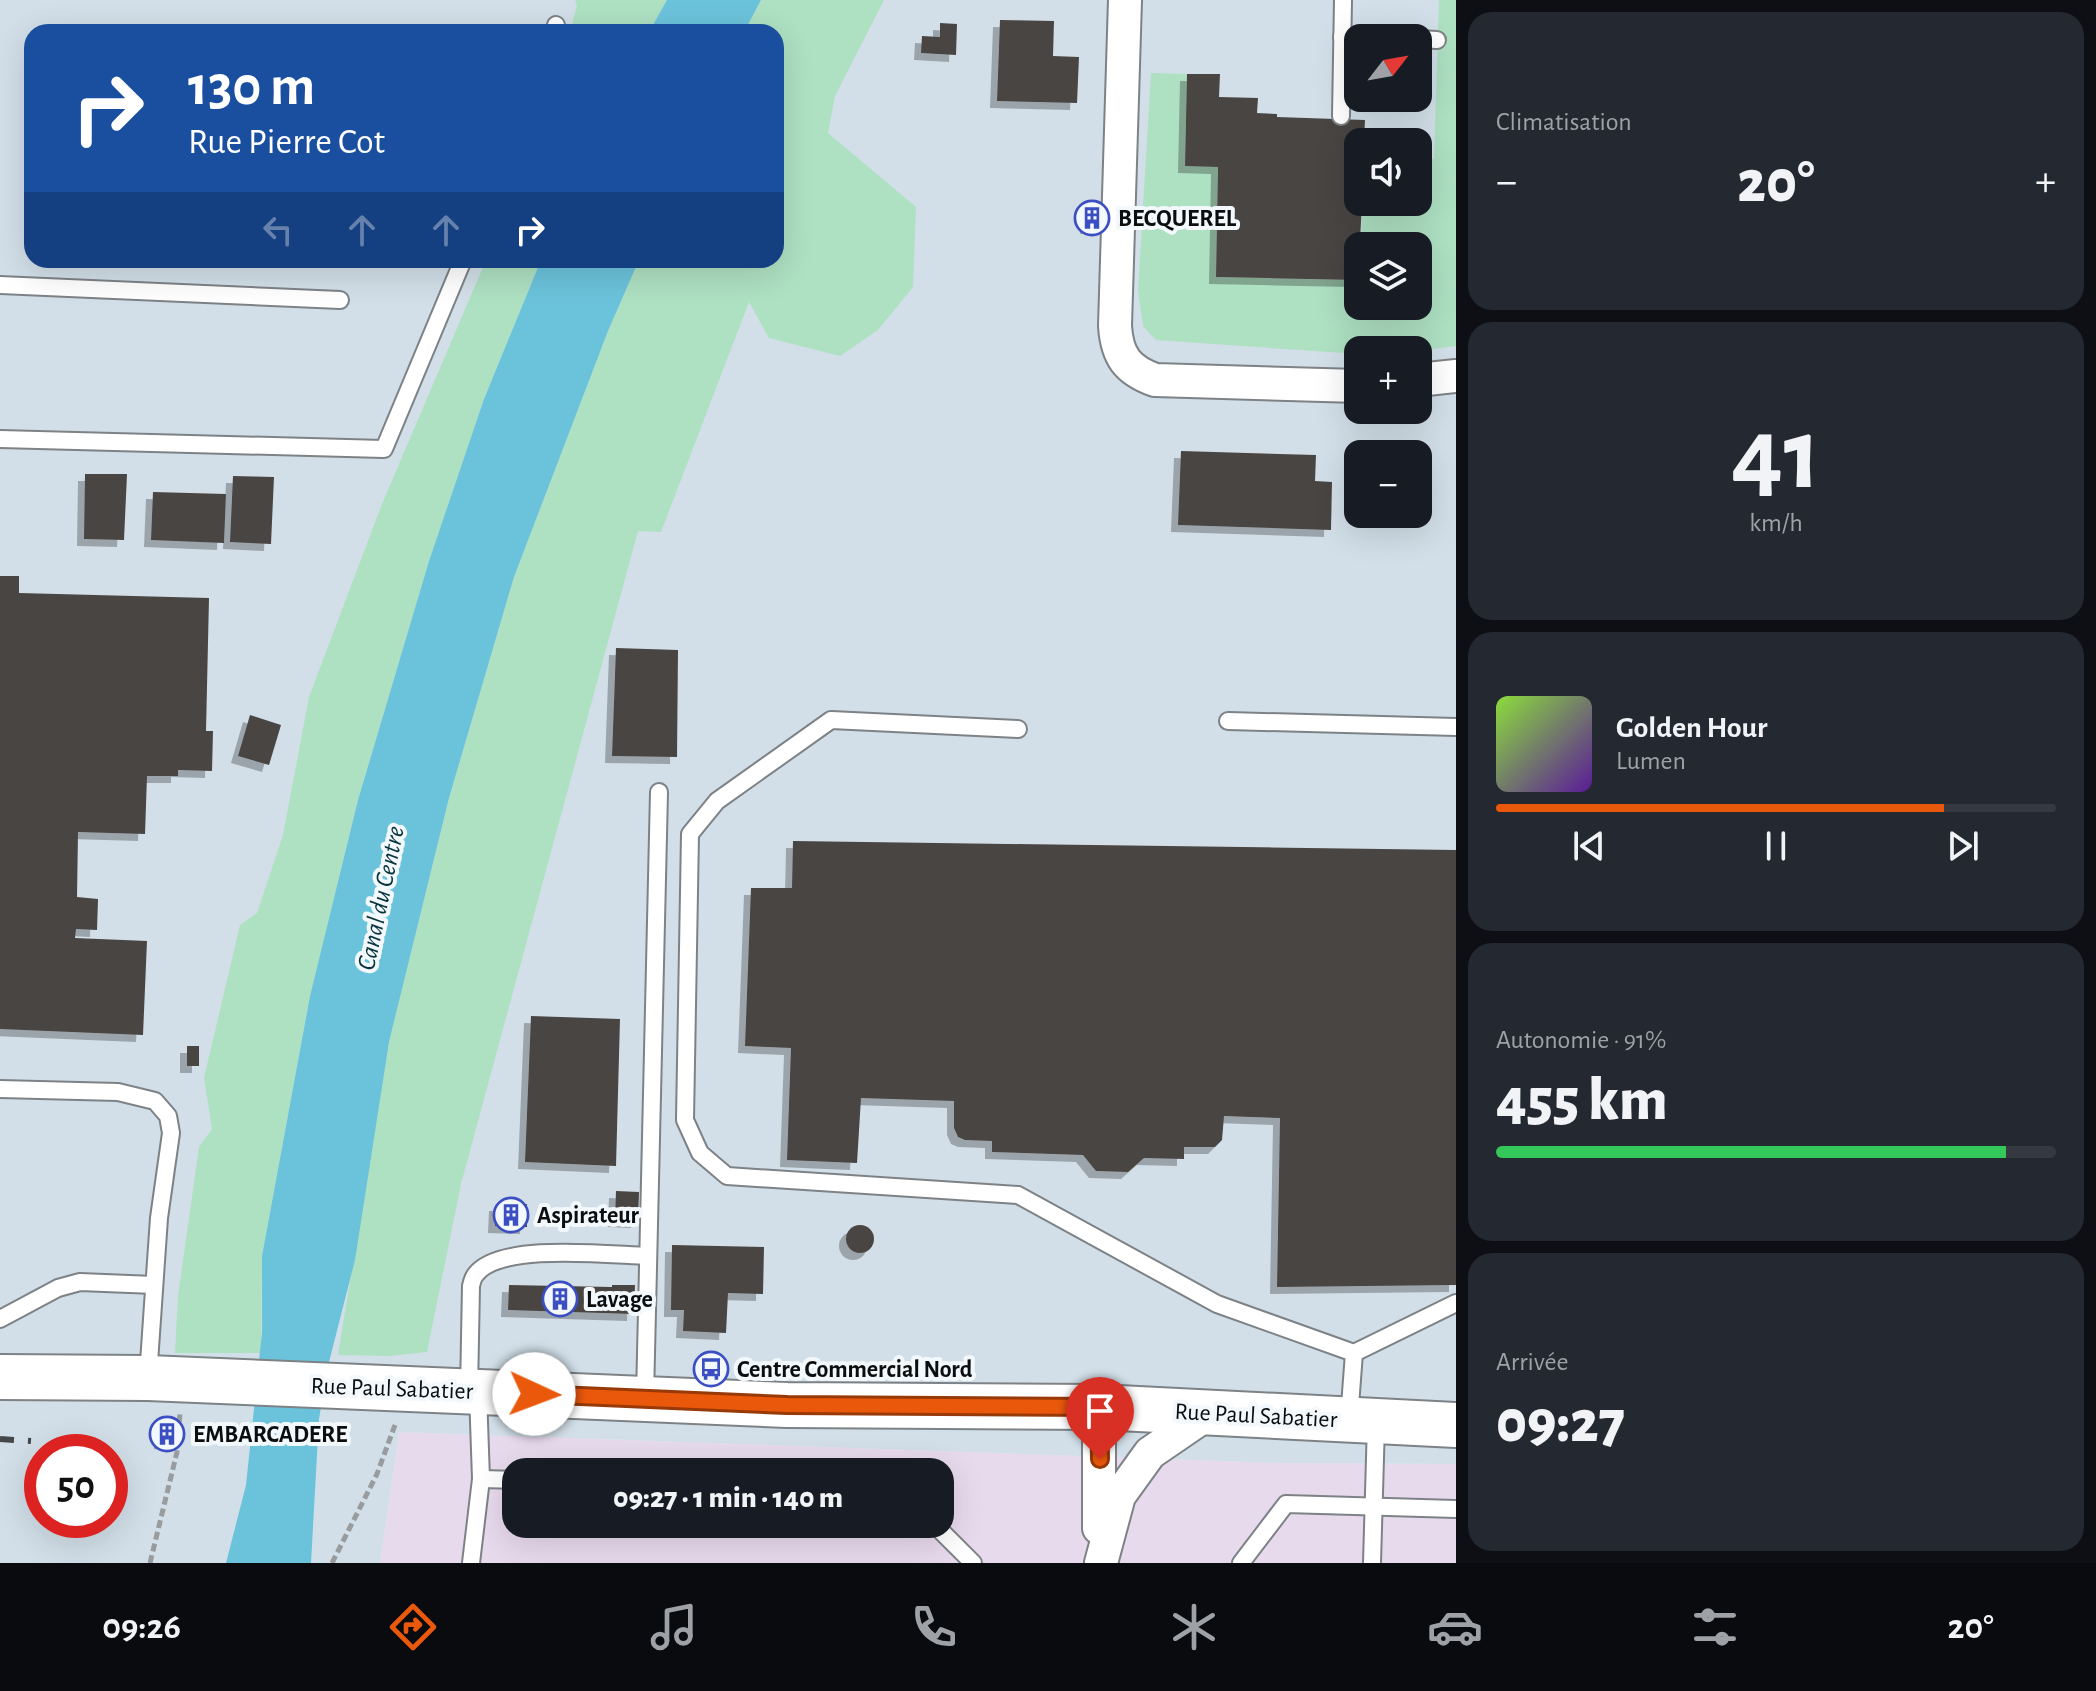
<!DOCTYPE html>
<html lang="fr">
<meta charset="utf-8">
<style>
body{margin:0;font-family:"Alegreya Sans",sans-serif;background:#242831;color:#f1f3f6;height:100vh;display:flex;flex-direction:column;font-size:30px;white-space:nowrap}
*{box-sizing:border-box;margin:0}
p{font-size:26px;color:#9ea1a6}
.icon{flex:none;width:44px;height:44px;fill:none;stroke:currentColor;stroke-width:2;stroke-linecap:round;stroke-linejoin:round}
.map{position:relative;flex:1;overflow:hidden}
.details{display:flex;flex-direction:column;gap:12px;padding:12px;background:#0d0f14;width:640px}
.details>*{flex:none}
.hud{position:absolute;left:24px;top:24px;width:760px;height:244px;border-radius:24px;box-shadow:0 8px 32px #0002;background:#1a4fa0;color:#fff;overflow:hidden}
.needle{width:52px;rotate:59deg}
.tools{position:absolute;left:1344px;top:24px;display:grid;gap:16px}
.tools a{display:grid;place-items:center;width:88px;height:88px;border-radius:16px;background:#171b24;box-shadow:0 8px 32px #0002;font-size:40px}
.speed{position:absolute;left:24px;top:1434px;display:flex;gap:16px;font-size:40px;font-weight:700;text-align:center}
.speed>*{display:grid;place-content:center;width:104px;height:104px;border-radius:50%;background:#171b24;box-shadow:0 8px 32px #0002;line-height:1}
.speed .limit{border:12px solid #d22;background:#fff;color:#111}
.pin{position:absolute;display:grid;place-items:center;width:68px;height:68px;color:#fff;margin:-82px -34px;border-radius:50% 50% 50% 0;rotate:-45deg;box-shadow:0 0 8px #0007}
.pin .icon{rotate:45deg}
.me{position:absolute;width:88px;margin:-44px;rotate:92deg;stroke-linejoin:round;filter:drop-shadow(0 0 6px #0008)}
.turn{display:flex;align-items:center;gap:28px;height:168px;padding:0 32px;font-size:36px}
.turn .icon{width:104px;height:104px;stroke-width:2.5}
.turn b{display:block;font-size:56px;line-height:68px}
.lanes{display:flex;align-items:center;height:76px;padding:0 32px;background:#0003;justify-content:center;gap:40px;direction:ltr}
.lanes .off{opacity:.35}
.big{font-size:60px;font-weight:800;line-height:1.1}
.details .widget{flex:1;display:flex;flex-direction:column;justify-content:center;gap:12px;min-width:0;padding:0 28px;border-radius:24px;background:#242831}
.details .dial{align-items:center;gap:0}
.dial b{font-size:104px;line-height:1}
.song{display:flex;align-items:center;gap:24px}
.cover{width:96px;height:96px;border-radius:12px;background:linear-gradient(135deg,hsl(90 70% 55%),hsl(270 70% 35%))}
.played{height:8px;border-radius:4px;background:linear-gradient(90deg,#ea580c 80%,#363941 80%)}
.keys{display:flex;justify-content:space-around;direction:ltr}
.heat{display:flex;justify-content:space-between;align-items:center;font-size:44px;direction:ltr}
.charge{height:12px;border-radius:6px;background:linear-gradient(90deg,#34c759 91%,#363941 0)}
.trip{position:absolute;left:502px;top:1458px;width:452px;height:80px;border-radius:24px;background:#171b24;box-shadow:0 8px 32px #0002;font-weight:800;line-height:80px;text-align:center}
.dock{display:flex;height:128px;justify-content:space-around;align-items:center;background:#090b0e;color:#9ea1a6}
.dock .icon{width:56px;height:56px}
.dock .current{color:#ea580c}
.dock b{font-size:36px;color:#f1f3f6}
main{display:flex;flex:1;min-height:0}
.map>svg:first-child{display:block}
.commercial{fill:#e8daed;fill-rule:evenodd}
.built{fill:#d2dfe8;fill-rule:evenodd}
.green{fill:#aee0c2}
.water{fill:#6bc3db}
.building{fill:#4a4542;filter:url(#shadow)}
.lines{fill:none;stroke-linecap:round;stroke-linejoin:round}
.service-casing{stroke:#7d8286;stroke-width:20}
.minor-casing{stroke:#7d8286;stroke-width:36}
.secondary-casing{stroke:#7d8286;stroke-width:48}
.path{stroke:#989c9f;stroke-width:5;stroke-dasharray:8 4;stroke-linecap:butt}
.service{stroke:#fff;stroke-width:16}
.minor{stroke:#fff;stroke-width:32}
.secondary{stroke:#fff;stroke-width:44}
.rail{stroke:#45484a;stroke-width:6;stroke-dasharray:14 14;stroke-linecap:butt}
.route-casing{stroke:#983908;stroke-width:20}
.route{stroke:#ea580c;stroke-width:14}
.labels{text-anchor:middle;stroke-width:8;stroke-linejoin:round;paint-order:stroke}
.poi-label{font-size:24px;font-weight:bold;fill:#0b0d0e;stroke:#f2f8fc;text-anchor:start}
.street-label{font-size:24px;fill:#0b0d0e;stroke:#f2f8fc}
.water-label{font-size:26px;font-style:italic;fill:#08343e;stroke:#f2f8fc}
</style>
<main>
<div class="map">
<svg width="1456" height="1563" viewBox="0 0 1456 1563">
<defs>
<filter id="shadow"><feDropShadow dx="-7" dy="7" stdDeviation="0" flood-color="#0004"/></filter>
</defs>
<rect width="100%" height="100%" fill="#e5eaef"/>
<path class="commercial" d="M399 1432 1282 1463 1456 1464V1563H380ZM516 1472H940V1524H516Z"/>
<path class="built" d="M0 0H1456V1464L1282 1463 399 1432 380 1563H0ZM32 32H776V260H32ZM1358 38H1418V98H1358ZM1358 142H1418V202H1358ZM1358 246H1418V306H1358ZM1358 350H1418V410H1358ZM1358 454H1418V514H1358ZM42 1452H110V1520H42Z"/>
<g class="green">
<polygon points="575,0 667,0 649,32 570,32 577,5"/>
<polygon points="761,0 884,0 835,96 828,133 916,207 913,287 878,330 840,356 769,338 749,302 661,532 638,531 461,1184 427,1352 389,1356 338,1355 389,1042 449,798 514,577 608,331 639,260 776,260 776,32 744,32"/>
<polygon points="1439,0 1456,0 1456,346 1418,351 1358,350 1358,354 1156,340 1143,326 1138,291 1151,73 1187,74 1185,165 1218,167 1216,277 1358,280 1358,306 1418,306 1418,246 1361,246 1362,202 1418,202 1418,159 1434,159"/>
<polygon points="486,260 541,260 484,399 429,561 358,800 310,996 262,1256 261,1353 175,1353 178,1296 199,1147 212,1129 204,1078 240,925 257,913 283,835 309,697 382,504"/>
</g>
<g class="water">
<polygon points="667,0 761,0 744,32 649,32"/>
<polygon points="541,260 639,260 608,331 514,577 449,798 389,1042 355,1260 328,1366 319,1419 311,1563 226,1563 246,1485 262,1332 262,1256 310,996 358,800 429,561 484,399"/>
</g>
<g class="building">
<polygon points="1000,20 1054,21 1053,56 1079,57 1077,103 997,101"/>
<polygon points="940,23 957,24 956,55 921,53 922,36 940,37"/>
<polygon points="1187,74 1220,74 1219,97 1258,98 1257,113 1277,114 1277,117 1365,120 1364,142 1358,142 1358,202 1362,202 1358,280 1216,277 1218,167 1185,166"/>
<rect x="1087" y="210" width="10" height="17"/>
<polygon points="1181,451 1316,455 1315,481 1332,482 1331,530 1178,525"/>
<polygon points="85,474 127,474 124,540 84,539"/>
<polygon points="233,476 274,477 271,544 230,542"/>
<polygon points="153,492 226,494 224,543 151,540"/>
<polygon points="0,576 19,576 19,593 209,598 206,731 213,731 212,771 178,770 178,776 147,776 145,834 78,832 77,897 98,899 97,930 76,929 75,938 147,941 143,1035 0,1029"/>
<polygon points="616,648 678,650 677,757 612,756"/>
<polygon points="250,715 281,725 269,765 238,756"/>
<polygon points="793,841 1456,850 1456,1285 1277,1287 1280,1118 1224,1116 1222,1140 1215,1147 1184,1147 1184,1159 1144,1158 1128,1172 1096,1171 1083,1155 992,1152 992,1141 965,1140 958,1137 954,1128 954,1101 861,1098 857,1163 787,1160 791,1048 745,1046 751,888 792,888"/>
<polygon points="531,1016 620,1019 616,1166 525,1162"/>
<rect x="187" y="1046" width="12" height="20"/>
<polygon points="616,1191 639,1192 638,1221 615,1220"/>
<polygon points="496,1204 527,1204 527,1227 495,1226"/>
<circle cx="860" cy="1239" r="14"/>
<polygon points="672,1245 764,1247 763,1294 728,1293 726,1333 683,1331 684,1310 671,1310"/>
<polygon points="509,1285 612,1287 612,1285 635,1285 634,1314 508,1310"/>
<polygon points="162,1425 173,1426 171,1443 161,1442"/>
</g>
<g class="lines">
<g class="service-casing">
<g id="service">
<polyline points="554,32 556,25"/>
<polyline points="1342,37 1367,38"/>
<polyline points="1418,39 1437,40"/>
<polyline points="1341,116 1343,0"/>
<polyline points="0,285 340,300"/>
<polyline points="0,439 384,449 463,260"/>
<polyline points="1228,721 1456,727"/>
<polyline points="1018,729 831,720 717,801 690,834 685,1120 700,1153 727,1176 1018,1195 1217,1304 1354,1353 1456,1303"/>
<polyline points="0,1089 118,1092 155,1101 168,1116 171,1133 159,1218 148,1377"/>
<polyline points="0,1319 58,1288 80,1282 154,1285"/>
<path d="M469 1390 471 1286C472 1282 473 1277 476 1274 501 1242 610 1255 648 1256"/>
<polyline points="645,1397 659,792"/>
<polyline points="1349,1419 1354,1353"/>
<polyline points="481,1479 516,1480"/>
<polyline points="934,1524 973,1563"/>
<polyline points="471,1563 481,1479 478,1393"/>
<polyline points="1241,1563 1286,1504 1456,1509"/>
<polyline points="1372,1563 1376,1423"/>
</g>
</g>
<g class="minor-casing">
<g id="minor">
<path d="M1125 0 1115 326C1117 356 1127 370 1155 380L1358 386"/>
<polyline points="1418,380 1456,376"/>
<polyline points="1099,1528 1099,1407"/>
<polyline points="1101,1563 1119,1496 1150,1453 1210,1412"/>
</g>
</g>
<g class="secondary-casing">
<polyline id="secondary" points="0,1377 148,1378 787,1405 1099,1407 1456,1425"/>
</g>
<g class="path">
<polyline points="150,1563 177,1452 180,1413"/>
<polyline points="332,1563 377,1474 395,1425"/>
</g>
<use href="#service" class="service"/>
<use href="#minor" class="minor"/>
<use href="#secondary" class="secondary"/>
<polyline class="rail" points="0,1439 31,1441"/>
</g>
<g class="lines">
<g class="route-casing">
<polyline id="route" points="534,1394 787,1405 1099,1407 1100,1459"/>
</g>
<use href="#route" class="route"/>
</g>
<defs>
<g id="building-ring" transform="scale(1.8)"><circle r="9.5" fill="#f2f8fc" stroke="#3c4fc2" stroke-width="1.5"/><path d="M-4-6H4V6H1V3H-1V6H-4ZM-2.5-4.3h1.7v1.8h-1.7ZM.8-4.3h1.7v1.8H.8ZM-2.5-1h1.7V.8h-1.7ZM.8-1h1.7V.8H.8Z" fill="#3c4fc2"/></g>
<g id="bus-ring" transform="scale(1.8)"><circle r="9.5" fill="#f2f8fc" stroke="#3c4fc2" stroke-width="1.5"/><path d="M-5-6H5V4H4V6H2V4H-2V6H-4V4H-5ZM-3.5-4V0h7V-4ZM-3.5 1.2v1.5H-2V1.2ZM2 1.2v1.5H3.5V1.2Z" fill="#3c4fc2"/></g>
</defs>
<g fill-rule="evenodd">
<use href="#building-ring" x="1092" y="218"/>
<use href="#building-ring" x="511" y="1215"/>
<use href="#building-ring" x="560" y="1299"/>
<use href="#bus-ring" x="711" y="1369"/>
<use href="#building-ring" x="167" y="1434"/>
</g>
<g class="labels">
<g class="poi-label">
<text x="1118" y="226">BECQUEREL</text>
<text x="537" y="1223">Aspirateur</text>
<text x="586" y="1307">Lavage</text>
<text x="737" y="1377">Centre Commercial Nord</text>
<text x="193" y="1442">EMBARCADERE</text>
</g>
<g class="street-label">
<text transform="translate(392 1388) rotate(2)" y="8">Rue Paul Sabatier</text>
<text transform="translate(1256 1415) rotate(3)" y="8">Rue Paul Sabatier</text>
</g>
<g class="water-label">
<text transform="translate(380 898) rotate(-78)" y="9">Canal du Centre</text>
</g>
</g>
</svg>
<div class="tools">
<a><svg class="needle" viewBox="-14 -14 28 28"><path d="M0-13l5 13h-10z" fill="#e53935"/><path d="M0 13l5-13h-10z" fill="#9ea1a6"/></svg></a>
<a><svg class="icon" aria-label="sound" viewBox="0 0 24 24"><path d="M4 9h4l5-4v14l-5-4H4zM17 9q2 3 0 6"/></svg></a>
<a><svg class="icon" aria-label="layers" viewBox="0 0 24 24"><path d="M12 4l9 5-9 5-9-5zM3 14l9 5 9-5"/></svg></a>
<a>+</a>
<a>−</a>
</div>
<div class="speed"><div class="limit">50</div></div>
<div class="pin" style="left:1100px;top:1459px;background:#d93025"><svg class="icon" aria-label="arrive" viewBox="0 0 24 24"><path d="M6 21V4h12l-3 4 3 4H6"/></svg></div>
<svg class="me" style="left:534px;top:1394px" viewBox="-20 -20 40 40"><circle r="19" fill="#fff"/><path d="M0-13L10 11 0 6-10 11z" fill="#ea580c"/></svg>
<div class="trip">09:27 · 1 min · 140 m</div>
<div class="hud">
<div class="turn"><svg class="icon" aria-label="right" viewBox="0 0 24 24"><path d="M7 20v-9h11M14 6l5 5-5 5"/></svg><div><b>130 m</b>Rue Pierre Cot</div></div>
<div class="lanes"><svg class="icon off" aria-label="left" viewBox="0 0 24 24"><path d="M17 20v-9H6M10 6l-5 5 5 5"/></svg><svg class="icon off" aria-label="ahead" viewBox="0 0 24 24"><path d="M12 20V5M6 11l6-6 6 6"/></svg><svg class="icon off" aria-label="ahead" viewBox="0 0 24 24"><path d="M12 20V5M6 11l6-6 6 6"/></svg><svg class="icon" aria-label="right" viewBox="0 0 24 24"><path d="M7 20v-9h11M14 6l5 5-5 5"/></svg></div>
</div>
</div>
<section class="details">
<div class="widget"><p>Climatisation</p>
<div class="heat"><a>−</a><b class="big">20°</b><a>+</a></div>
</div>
<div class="widget dial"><b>41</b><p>km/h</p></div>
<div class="widget">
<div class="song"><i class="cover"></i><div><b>Golden Hour</b><p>Lumen</p></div></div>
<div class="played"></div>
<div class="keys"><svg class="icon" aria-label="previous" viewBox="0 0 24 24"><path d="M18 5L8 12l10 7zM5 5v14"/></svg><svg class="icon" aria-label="pause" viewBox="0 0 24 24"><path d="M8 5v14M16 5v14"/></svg><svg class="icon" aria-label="next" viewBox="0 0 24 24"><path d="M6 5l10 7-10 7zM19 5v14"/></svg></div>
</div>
<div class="widget"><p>Autonomie · 91%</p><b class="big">455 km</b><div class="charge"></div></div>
<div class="widget"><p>Arrivée</p><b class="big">09:27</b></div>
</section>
</main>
<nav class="dock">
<b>09:26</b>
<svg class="icon current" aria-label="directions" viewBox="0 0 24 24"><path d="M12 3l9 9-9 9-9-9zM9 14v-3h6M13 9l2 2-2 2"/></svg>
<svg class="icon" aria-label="music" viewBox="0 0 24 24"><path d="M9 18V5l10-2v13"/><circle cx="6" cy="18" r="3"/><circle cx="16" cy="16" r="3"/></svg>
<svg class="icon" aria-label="phone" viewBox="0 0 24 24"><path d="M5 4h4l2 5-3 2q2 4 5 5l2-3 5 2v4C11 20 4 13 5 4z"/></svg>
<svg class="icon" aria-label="climate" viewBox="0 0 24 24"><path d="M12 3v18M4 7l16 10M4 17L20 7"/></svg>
<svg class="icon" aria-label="car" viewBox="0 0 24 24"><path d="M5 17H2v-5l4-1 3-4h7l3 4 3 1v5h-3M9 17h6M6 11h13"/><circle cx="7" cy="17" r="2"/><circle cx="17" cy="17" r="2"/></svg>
<svg class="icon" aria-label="filters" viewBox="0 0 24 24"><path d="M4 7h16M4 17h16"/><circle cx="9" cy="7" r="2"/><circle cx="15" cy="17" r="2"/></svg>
<b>20°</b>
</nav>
